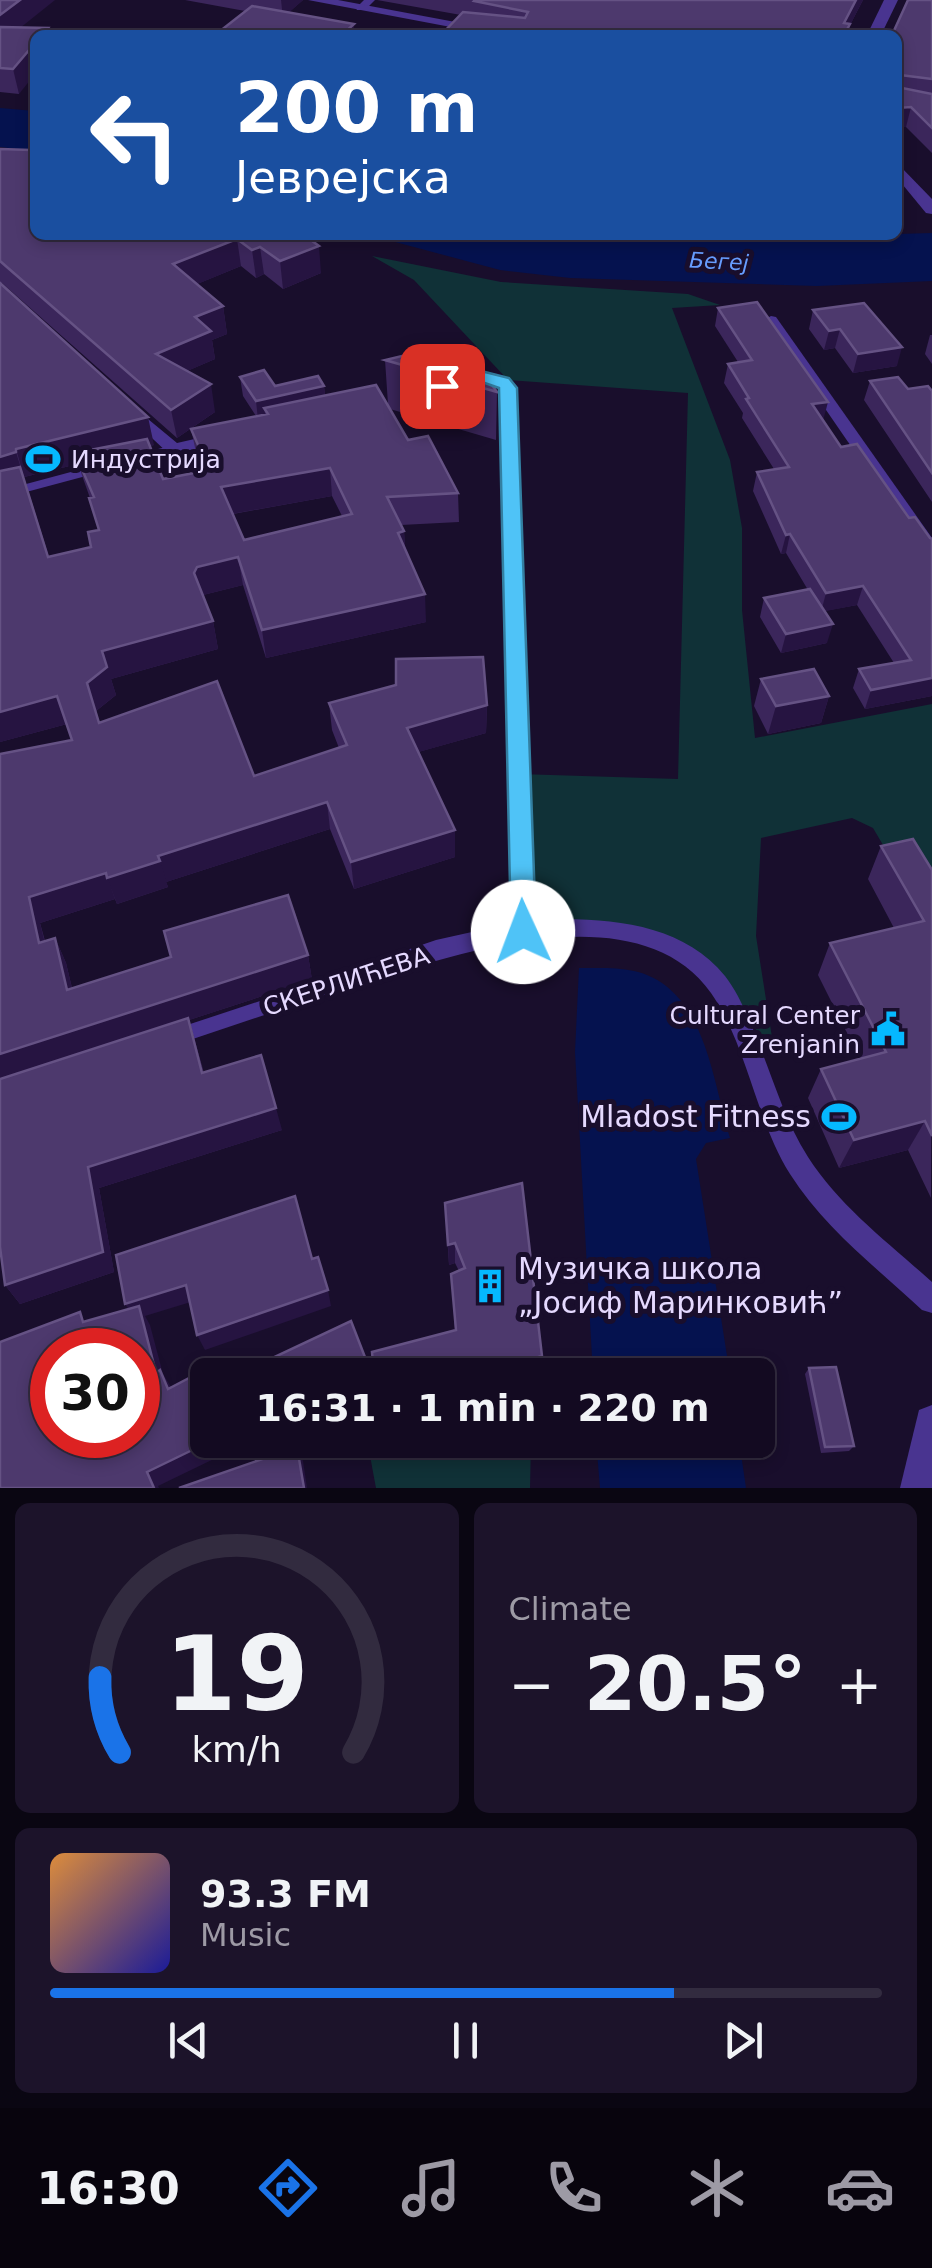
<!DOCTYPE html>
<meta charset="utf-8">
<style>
body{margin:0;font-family:"DejaVu Sans",sans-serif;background:#1c132a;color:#f1f3f6;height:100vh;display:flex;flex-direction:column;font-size:38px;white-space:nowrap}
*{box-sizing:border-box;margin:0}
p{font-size:32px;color:#9d9aa5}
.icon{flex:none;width:55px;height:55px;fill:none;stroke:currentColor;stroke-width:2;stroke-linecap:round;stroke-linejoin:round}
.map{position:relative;height:1488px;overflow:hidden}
.details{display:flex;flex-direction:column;gap:15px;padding:15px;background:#0a0612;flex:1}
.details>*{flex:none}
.guide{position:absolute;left:30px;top:30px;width:872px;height:210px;border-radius:15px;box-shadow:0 5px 15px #0003,0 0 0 2px #322b3f;background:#1a4fa0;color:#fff;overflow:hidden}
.speed{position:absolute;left:30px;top:1328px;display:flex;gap:20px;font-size:50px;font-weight:700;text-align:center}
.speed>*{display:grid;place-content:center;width:130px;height:130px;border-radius:50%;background:#130a21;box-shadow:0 5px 15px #0003,0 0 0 2px #322b3f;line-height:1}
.speed .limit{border:15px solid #d22;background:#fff;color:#111}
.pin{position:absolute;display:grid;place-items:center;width:85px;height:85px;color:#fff;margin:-42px;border-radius:20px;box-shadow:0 5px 15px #0006}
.me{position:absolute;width:110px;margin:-55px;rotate:358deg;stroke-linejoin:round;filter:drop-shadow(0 0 8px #0008)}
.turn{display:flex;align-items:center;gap:35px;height:210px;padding:0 40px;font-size:45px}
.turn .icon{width:130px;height:130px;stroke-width:2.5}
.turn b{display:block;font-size:70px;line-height:85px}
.big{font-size:75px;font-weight:800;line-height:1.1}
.details .widget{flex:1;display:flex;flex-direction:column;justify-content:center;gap:15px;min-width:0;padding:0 35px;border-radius:15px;background:#1c132a}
.details .dial{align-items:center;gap:0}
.dial svg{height:260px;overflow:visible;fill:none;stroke:#322b3f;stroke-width:7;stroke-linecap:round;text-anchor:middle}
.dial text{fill:#f1f3f6;stroke:none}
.song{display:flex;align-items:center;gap:30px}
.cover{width:120px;height:120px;border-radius:15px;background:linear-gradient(135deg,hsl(30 70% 55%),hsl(240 70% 35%))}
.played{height:10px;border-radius:5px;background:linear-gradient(90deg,#1a73e8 75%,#322b3f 75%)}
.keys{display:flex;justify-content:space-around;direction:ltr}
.heat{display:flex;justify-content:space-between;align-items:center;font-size:55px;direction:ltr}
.details .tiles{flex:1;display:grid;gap:15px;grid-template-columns:1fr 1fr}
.widget:last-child{grid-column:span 2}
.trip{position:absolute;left:190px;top:1358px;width:585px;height:100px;border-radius:15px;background:#130a21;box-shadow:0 5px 15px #0003,0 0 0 2px #322b3f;font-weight:800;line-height:100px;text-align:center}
.dock{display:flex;height:160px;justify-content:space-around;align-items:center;background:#08040d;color:#9d9aa5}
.dock .icon{width:70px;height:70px}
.dock .on{color:#1a73e8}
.dock b{font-size:45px;color:#f1f3f6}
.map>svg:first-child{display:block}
.green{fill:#103137}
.water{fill:#05124f}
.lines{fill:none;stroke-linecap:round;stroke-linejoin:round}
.pedestrian{fill:#493490;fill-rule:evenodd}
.minor{fill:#493490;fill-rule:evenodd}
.tertiary{fill:#493490;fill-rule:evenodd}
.wall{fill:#3b265b;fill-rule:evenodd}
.shaded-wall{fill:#261441}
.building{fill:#4d396d;stroke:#655284;stroke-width:2.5;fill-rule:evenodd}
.route{fill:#4fc3f7;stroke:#337fa1;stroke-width:2.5}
.labels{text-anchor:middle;stroke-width:10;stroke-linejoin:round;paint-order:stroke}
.far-water-label{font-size:22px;font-style:italic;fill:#679dff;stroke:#190e2c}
.poi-label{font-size:25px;fill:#e5d9ff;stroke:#190e2c;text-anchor:start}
.street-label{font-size:25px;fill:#e5d9ff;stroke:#190e2c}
.near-poi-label{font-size:30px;fill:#e5d9ff;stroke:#190e2c;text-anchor:end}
</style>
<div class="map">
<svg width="932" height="1488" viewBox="0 0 932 1488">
<rect width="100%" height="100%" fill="#190e2c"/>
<g class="green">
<polygon points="372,256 501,282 688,294 720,305 672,308 730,460 742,528 742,610 755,738 932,704 932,928 873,828 852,818 761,838 756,936 774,1050 697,962 656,939 523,932 519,774 678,779 688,393 508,380 414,280"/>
<polygon points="386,1440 531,1440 530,1488 376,1488 368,1445"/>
</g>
<g class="water">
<polygon points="0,108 35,111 35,151 0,147"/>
<polygon points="932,233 932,281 817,286 570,278 500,270 369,235 727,239"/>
<path d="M579 968C597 968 617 967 634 971 705 987 712 1079 730 1138L706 1143 696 1159 730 1375H593L575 1052Z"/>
<polygon points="596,1440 739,1440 746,1488 600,1488"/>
</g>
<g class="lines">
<g class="pedestrian">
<polygon points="174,445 178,446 178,452 134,463 128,459 130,456"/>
<polygon points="97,465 103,469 101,472 0,499 0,491"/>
<polygon points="333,977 339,980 342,985 339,990 175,1045 169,1043 166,1037 169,1031 175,1029"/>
</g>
<g class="minor">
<polygon points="364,0 375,0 365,10 357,10 356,8"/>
<polygon points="771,316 776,317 932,538 932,557 926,555 764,320"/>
<path d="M481 374 504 377 516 388 534 920C600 917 680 920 725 976 742 998 752 1027 762 1052 776 1088 787 1124 808 1157 840 1207 889 1243 932 1282V1313L922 1310C876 1267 824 1228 790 1174 755 1118 748 1047 711 993 634 884 431 961 333 995L325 992 322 985 325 978 436 940 512 923 500 389C485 378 468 392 455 382Z"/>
<polygon points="131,405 177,443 221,433 229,438 227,442 174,454 168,453 125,413 125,407"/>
</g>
<g class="tertiary">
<polygon points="308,0 338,0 524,35 493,35"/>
<polygon points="884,0 898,0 881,35 867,35"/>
<polygon points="898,164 932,199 932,214 926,213 898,179"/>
<polygon points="932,1405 932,1488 900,1488 919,1410"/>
</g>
</g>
<g class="wall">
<polygon points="0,0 21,27 19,94 0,92"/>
<polygon points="185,0 303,0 289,12 354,24 354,35 215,35 245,11"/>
<polygon points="377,0 863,0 850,25 848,35 461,15"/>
<polygon points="932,0 932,153 906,127 898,127 898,35"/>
<path d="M0 149 35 235H304L321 273 283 289 264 274 256 278 241 266 197 284 223 306 227 334 212 340 215 359 187 371 215 412 177 438 2 283H0L154 445 150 446 163 479 202 471 197 457 191 429 256 416 243 396 240 377 275 386H324L325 396 388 404 385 360 497 392 496 440 390 409 408 440 458 493 459 522 401 525 404 531 405 549 426 622 266 658 243 585 203 595 213 621 218 649 111 679 116 695 96 711 100 723 254 776 339 748 332 730 329 703 487 705 486 733 418 752 455 830V857L354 889 330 829 166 882 168 887 117 904 115 899 40 923 45 941 55 938 66 963 72 988 308 955 312 980 189 1020 204 1073 282 1130 99 1188 114 1272 20 1304 5 1285 0 754 72 740 67 724 0 742ZM78 464 90 498 98 530 91 547 49 557 24 477ZM332 496 342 516 244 540 233 514Z"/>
<polygon points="718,308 823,421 932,696 865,709 853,688 859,669 894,663 857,605 824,611 827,643 781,653 760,617 764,598 808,590 786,553 781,554 753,491 757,472 774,469 742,418 743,413 724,383 728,364 738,362 715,326"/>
<polygon points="813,310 897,366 853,373 835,348 824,350 809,329"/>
<polygon points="930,335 932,335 932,364 925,354"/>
<polygon points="870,381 908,389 932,391 932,502 864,400"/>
<polygon points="761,679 829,696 821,723 768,734 754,706"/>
<polygon points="881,846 932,870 931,1198 908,1150 839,1168 808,1098 821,1069 860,1059 818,975 830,943 894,928 868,879"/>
<polygon points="445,1203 539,1373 455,1330 451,1274 459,1271 455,1263 449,1265"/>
<polygon points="809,1368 854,1446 849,1451 821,1453 805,1374"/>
</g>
<g class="shaded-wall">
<polygon points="20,0 55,0 0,44 0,15"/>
<polygon points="281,0 303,0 283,18"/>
<polygon points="856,0 863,0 850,25 848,35 842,35 844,23"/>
<polygon points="354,24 354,35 342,35"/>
<polygon points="35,43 35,74 19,94 13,69"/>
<polygon points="911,107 906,127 898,127 898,108"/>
<polygon points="237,239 241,266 178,292 173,264"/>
<polygon points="319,246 321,273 283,289 280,261"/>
<polygon points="260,247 264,274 256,278 252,250"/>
<polygon points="223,306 227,334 212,340 215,359 162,382 156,354 195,317"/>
<polygon points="840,329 835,348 824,350 829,331"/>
<polygon points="902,347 897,366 853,373 858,354"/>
<polygon points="211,384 215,412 177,438 171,410"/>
<polygon points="324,386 326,405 264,408 266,419 258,420 256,401"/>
<polygon points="828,402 823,421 812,404"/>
<polygon points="148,417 154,445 80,463 75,453 78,464 24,477 16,449"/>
<polygon points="16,452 57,586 0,488 0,457"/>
<polygon points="330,468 332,496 226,515 221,487"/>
<polygon points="404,531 406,560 398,533"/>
<polygon points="790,534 786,553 781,554 786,535"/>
<polygon points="238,557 243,585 203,595 194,573 197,567"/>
<polygon points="863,586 857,605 821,612 826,593"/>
<polygon points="425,594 426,622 266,658 262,630"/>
<polygon points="213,621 218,649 111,679 116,695 96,711 87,683 102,651"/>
<polygon points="833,624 827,643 781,653 786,634"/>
<polygon points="932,678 932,696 865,709 871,690"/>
<polygon points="57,696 67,724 0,742 0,712"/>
<polygon points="829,696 821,723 768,734 776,706"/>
<polygon points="487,705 486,733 408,755 407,728"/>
<polygon points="327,802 330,829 166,882 158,856"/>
<polygon points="455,830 455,857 354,889 351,862"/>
<polygon points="160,861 168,887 117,904 107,878"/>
<polygon points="106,873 115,899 40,923 51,968 39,943 29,897"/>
<polygon points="55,938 66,963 78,1014 67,990"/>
<polygon points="308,955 312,980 189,1020 210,1097 0,1082 0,1054"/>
<polygon points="276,1108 282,1130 99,1188 114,1272 20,1304 5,1285 88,1167"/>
<polygon points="925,1121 908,1150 839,1168 854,1140"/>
<polygon points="455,1243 455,1263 449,1265 448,1245"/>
<polygon points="186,1285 194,1301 145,1316 150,1325 163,1374 171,1387 178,1405 156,1373 135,1320 125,1304"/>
<polygon points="328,1290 331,1306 205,1350 197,1335"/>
<polygon points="542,1356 539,1373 533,1375 476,1375"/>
<polygon points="368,1365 370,1375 348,1375"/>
<polygon points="213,1440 253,1440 158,1486 159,1488 154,1488 147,1472"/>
<polygon points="297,1447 303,1461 307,1488 304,1488"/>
</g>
<g class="building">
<polygon points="0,0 20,0 0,15"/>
<polygon points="475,0 856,0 844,23 850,24 844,35 441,35 463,12 525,18 528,12 474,1"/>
<polygon points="908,0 932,0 932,79 900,75 902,88 932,94 932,128 911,107 898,108 898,35 892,35"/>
<polygon points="252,6 354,24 342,35 215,35"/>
<polygon points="0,27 48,28 42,35 35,35 35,43 13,69 0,68"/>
<polygon points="0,149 31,150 35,152 35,235 304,235 319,246 280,261 260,247 252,250 237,239 173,264 223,306 195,317 211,331 156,354 211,384 171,410 0,261"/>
<polygon points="0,283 148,417 16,449 16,452 0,457"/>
<polygon points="757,302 828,402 812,404 841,447 857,444 909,518 915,517 930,538 932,539 932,678 871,690 859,669 911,660 863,586 826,593 790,534 786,535 757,472 789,467 746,399 749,398 728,364 752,360 718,308"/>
<polygon points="864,303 902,347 858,354 840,329 829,331 813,310"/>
<polygon points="427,350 477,364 497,392 385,360"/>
<polygon points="264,370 275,386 318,376 324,386 256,401 240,377"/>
<polygon points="898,377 908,389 928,386 932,391 932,473 870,381"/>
<path d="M376 385 408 440 428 436 458 493 387 497 404 531 398 533 425 594 262 630 238 557 197 567 194 573 213 621 102 651 107 667 87 683 99 723 217 681 254 776 347 745 329 703 396 685V659L483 657 487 705 407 728 455 830 351 862 327 802 158 856 160 861 107 878 106 873 29 897 39 943 55 938 67 990 171 957 164 931 288 895 308 955 0 1054V754L72 740 57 696 0 712V471L20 467 48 557 91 547 88 532 99 530 89 498 94 497 75 453 147 439 163 479 209 470 191 429 268 414 264 408ZM330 468 352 514 244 540 221 487Z"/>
<polygon points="810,589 833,624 786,634 764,598"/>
<polygon points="814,669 829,696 776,706 761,679"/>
<polygon points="913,839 932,870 932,1136 925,1121 854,1140 821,1069 886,1052 830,943 924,921 881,846"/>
<polygon points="188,1018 202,1073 261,1055 276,1108 88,1167 103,1252 5,1285 0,1247 0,1079"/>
<polygon points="522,1183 542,1356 476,1375 374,1375 372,1352 456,1330 451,1274 465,1268 455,1243 448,1245 445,1203"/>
<polygon points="295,1196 312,1259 318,1257 328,1290 197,1335 186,1285 125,1304 116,1255"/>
<path d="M139 1306 156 1373 160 1370 168 1389 212 1366 215 1375H208V1440H213L147 1472 154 1488H0V1342L80 1312 83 1322ZM52 1350H138V1435H52Z"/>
<polygon points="351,1321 368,1365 348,1375 236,1375"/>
<polygon points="836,1367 854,1446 825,1447 809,1368"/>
<polygon points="297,1447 304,1488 179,1488"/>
</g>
<polygon class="route" points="485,372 509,378 517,388 536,932 523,943 511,932 499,388 485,383 442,392 433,386"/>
<defs>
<g id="stadium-bare" transform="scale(2.7)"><path d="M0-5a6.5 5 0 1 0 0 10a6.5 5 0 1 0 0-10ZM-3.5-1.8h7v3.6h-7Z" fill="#05b8ff" stroke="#190e2c" stroke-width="2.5" paint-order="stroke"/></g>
<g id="civic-bare" transform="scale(2.7)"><path d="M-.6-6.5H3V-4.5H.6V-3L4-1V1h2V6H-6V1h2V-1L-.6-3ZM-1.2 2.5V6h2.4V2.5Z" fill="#05b8ff" stroke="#190e2c" stroke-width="2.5" paint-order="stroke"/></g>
<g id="building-bare" transform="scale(2.7)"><path d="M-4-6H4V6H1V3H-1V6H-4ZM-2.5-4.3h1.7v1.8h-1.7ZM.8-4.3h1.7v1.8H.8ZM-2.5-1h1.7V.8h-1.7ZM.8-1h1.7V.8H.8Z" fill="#05b8ff" stroke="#190e2c" stroke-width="2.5" paint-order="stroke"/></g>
</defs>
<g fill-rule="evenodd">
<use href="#stadium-bare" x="43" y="459"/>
<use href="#civic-bare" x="888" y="1029"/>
<use href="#stadium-bare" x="839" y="1117"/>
<use href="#building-bare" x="490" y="1286"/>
</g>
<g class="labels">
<g class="far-water-label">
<text transform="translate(719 261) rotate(3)" y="8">Бегеј</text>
</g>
<g class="poi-label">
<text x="71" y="468">Индустрија</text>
<text x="860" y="1024" text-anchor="end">Cultural Center<tspan x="860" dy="29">Zrenjanin</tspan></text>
</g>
<g class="street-label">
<text transform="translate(346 981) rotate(-18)" y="9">СКЕРЛИЋЕВА</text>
</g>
<g class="near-poi-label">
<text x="811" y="1127">Mladost Fitness</text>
<text x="518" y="1279" text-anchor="start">Музичка школа<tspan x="518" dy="34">„Јосиф Маринковић”</tspan></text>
</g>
</g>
</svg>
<div class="speed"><div class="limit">30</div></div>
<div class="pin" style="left:442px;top:386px;background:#d93025"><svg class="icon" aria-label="arrive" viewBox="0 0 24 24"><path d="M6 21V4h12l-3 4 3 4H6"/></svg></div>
<svg class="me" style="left:523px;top:932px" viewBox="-20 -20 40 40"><circle r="19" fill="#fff"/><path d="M0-13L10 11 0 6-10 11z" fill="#4fc3f7"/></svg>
<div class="trip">16:31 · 1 min · 220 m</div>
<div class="guide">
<div class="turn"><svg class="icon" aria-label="left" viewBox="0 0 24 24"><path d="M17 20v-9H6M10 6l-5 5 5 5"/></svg><div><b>200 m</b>Јеврејска</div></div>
</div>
</div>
<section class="details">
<div class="tiles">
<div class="widget dial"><svg viewBox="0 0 100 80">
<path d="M14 69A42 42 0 1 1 86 69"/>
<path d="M14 69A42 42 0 0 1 8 46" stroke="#1a73e8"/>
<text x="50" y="56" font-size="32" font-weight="700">19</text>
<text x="50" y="72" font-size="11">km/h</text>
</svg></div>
<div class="widget"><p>Climate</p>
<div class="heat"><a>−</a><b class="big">20.5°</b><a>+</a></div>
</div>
<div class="widget">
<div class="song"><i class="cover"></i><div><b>93.3 FM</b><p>Music</p></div></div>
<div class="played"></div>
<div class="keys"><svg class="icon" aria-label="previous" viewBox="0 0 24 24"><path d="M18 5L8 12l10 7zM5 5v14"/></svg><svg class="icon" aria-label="pause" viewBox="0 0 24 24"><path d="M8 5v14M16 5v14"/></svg><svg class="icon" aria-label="next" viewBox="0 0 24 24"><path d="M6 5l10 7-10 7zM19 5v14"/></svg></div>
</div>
</div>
</section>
<nav class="dock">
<b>16:30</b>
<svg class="icon on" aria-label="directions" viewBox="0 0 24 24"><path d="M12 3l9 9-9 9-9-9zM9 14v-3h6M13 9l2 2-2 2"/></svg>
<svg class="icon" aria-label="music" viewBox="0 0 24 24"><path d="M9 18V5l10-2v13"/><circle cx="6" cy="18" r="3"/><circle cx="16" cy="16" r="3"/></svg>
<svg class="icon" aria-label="phone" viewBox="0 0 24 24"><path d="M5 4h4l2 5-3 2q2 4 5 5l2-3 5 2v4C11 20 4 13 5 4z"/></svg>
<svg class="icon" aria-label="climate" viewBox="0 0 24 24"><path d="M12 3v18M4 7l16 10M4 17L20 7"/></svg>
<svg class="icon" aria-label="car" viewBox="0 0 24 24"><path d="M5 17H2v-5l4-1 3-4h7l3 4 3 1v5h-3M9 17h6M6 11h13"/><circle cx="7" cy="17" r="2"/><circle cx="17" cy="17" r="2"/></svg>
</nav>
